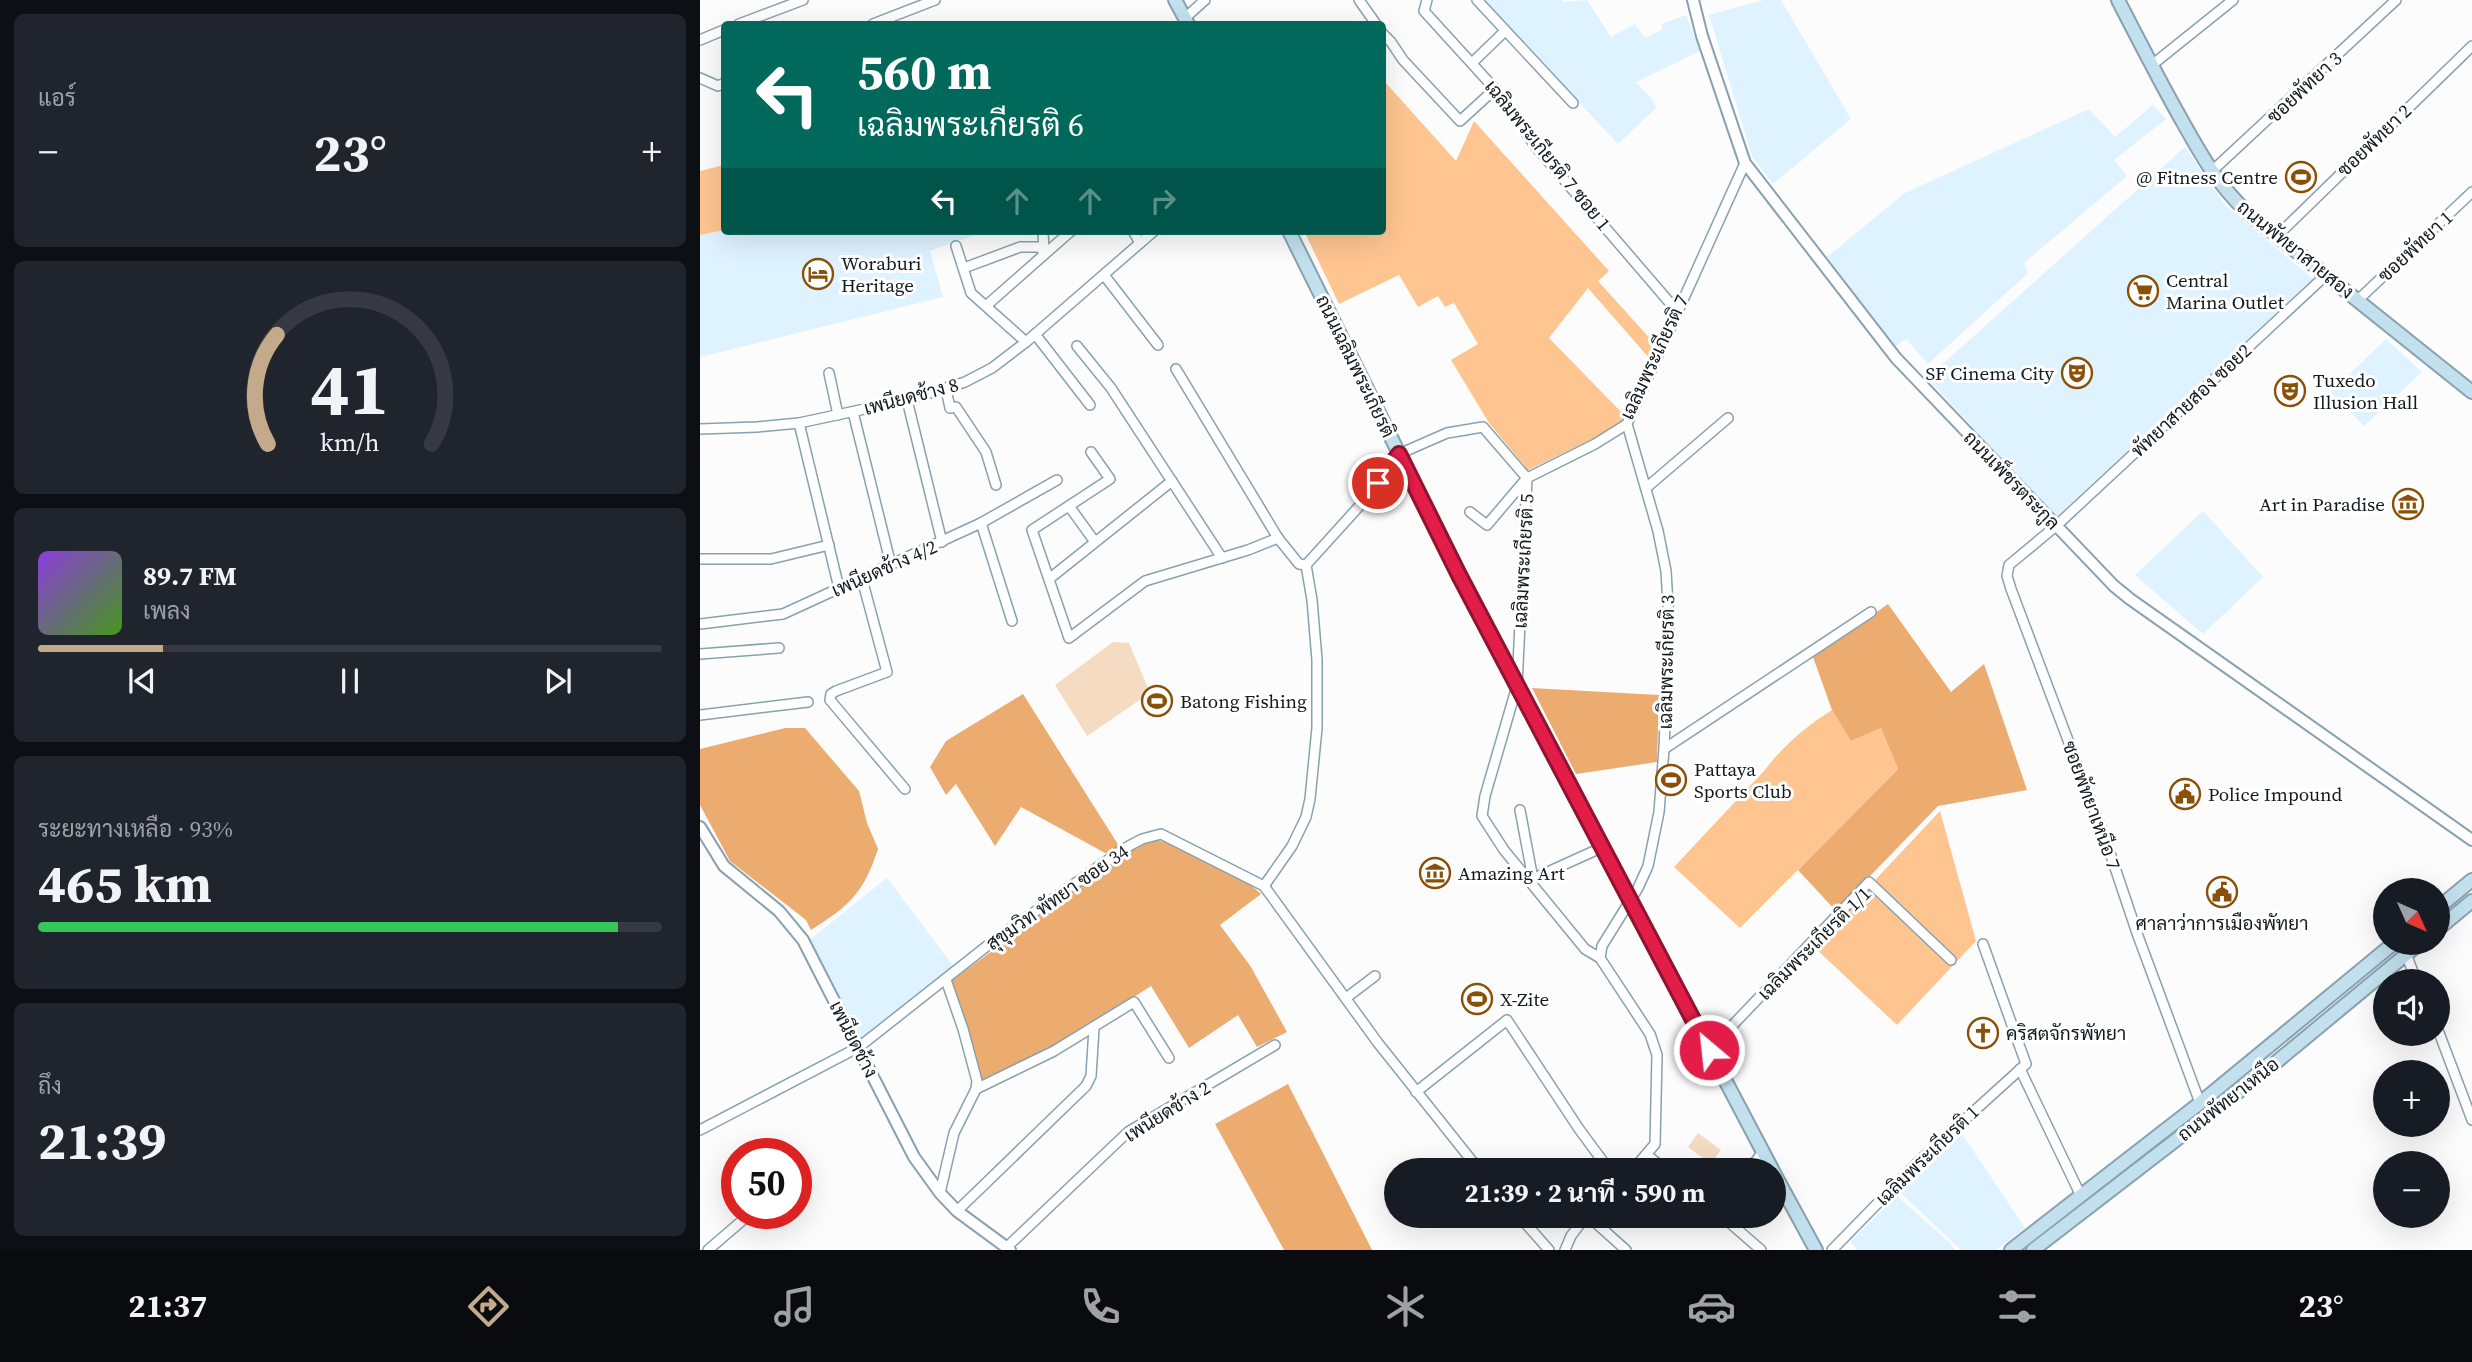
<!DOCTYPE html>
<html lang="th">
<meta charset="utf-8">
<style>
body{margin:0;font-family:"Source Serif 4",Sarabun,serif;background:#20242c;color:#f1f3f6;height:100vh;display:flex;flex-direction:column;font-size:26px;white-space:nowrap}
*{box-sizing:border-box;margin:0}
p{font-size:23px;color:#9ea1a6}
.icon{flex:none;width:38px;height:38px;fill:none;stroke:currentColor;stroke-width:2;stroke-linecap:round;stroke-linejoin:round}
.map{position:relative;flex:1;overflow:hidden}
.details{display:flex;flex-direction:column;gap:14px;padding:14px;background:#0d0f14;width:700px}
.details>*{flex:none}
.top-card{position:absolute;left:21px;top:21px;width:665px;height:214px;border-radius:7px;box-shadow:0 7px 28px #0002;background:#00695c;color:#fff;overflow:hidden}
.needle{width:46px;rotate:135deg}
.buttons{position:absolute;left:1673px;top:878px;display:grid;gap:14px}
.buttons a{display:grid;place-items:center;width:77px;height:77px;border-radius:50%;background:#171b24;box-shadow:0 7px 28px #0002;font-size:35px}
.speed{position:absolute;left:21px;top:1138px;display:flex;gap:14px;font-size:35px;font-weight:700;text-align:center}
.speed>*{display:grid;place-content:center;width:91px;height:91px;border-radius:50%;background:#171b24;box-shadow:0 7px 28px #0002;line-height:1}
.speed .limit{border:10px solid #d22;background:#fff;color:#111}
.pin{position:absolute;display:grid;place-items:center;width:60px;height:60px;color:#fff;margin:-30px;border:4px solid #fff;border-radius:50%;box-shadow:0 2px 7px #0007}
.me{position:absolute;width:77px;margin:-38px;rotate:332deg;stroke-linejoin:round;filter:drop-shadow(0 0 5px #0008)}
.turn{display:flex;align-items:center;gap:24px;height:147px;padding:0 21px;font-size:32px}
.turn .icon{width:91px;height:91px;stroke-width:2.5}
.turn b{display:block;font-size:49px;line-height:60px}
.lanes{display:flex;align-items:center;height:66px;padding:0 21px;background:#0003;justify-content:center;gap:35px;direction:ltr}
.lanes .off{opacity:.35}
.big{font-size:52px;font-weight:700;line-height:1.1}
.details .tile{flex:1;display:flex;flex-direction:column;justify-content:center;gap:10px;min-width:0;padding:0 24px;border-radius:10px;background:#20242c}
.details .dial{align-items:center;gap:0}
.dial svg{height:182px;overflow:visible;fill:none;stroke:#363941;stroke-width:7;stroke-linecap:round;text-anchor:middle}
.dial text{fill:#f1f3f6;stroke:none}
.song{display:flex;align-items:center;gap:21px}
.cover{width:84px;height:84px;border-radius:10px;background:linear-gradient(135deg,hsl(270 70% 55%),hsl(100 70% 35%))}
.played{height:7px;border-radius:4px;background:linear-gradient(90deg,#c2aa8a 20%,#363941 20%)}
.keys{display:flex;justify-content:space-around;direction:ltr}
.heat{display:flex;justify-content:space-between;align-items:center;font-size:38px;direction:ltr}
.charge{height:10px;border-radius:5px;background:linear-gradient(90deg,#34c759 93%,#363941 0)}
.trip{position:absolute;left:684px;top:1158px;width:402px;height:70px;border-radius:35px;background:#171b24;box-shadow:0 7px 28px #0002;font-weight:700;line-height:70px;text-align:center}
.dock{display:flex;height:112px;justify-content:space-around;align-items:center;background:#090b0e;color:#9ea1a6}
.dock .icon{width:49px;height:49px}
.dock .current{color:#c2aa8a}
.dock b{font-size:32px;color:#f1f3f6}
main{display:flex;flex:1;min-height:0}
.map>svg:first-child{display:block}
.built{fill:#dff2ff}
.green{fill:#fec591}
.forest{fill:#ecab6f}
.water{fill:#f6dbc3}
.lines{fill:none;stroke-linecap:round;stroke-linejoin:round}
.minor-casing{stroke:#89a1af;stroke-width:12}
.tertiary-casing{stroke:#89a1af;stroke-width:14}
.secondary-casing{stroke:#89a1af;stroke-width:16}
.minor{stroke:#fff;stroke-width:9}
.tertiary{stroke:#fff;stroke-width:10}
.secondary{stroke:#c2e0ee;stroke-width:12}
.route-casing{stroke:#92132f;stroke-width:18}
.route{stroke:#e11d48;stroke-width:12}
.labels{text-anchor:middle;stroke-width:6;stroke-linejoin:round;paint-order:stroke}
.street-label{font-size:19px;fill:#121b20;stroke:#fff}
.poi-label{font-size:19px;fill:#121b20;stroke:#fff;text-anchor:start}
</style>
<main>
<section class="details">
<div class="tile"><p>แอร์</p>
<div class="heat"><a>−</a><b class="big">23°</b><a>+</a></div>
</div>
<div class="tile dial"><svg viewBox="0 0 100 80">
<path d="M14 69A42 42 0 1 1 86 69"/>
<path d="M14 69A42 42 0 0 1 18 21" stroke="#c2aa8a"/>
<text x="50" y="56" font-size="32" font-weight="700">41</text>
<text x="50" y="72" font-size="11">km/h</text>
</svg></div>
<div class="tile">
<div class="song"><i class="cover"></i><div><b>89.7 FM</b><p>เพลง</p></div></div>
<div class="played"></div>
<div class="keys"><svg class="icon" aria-label="previous" viewBox="0 0 24 24"><path d="M18 5L8 12l10 7zM5 5v14"/></svg><svg class="icon" aria-label="pause" viewBox="0 0 24 24"><path d="M8 5v14M16 5v14"/></svg><svg class="icon" aria-label="next" viewBox="0 0 24 24"><path d="M6 5l10 7-10 7zM19 5v14"/></svg></div>
</div>
<div class="tile"><p>ระยะทางเหลือ · 93%</p><b class="big">465 km</b><div class="charge"></div></div>
<div class="tile"><p>ถึง</p><b class="big">21:39</b></div>
</section>
<div class="map">
<svg width="1772" height="1250" viewBox="0 0 1772 1250">
<rect width="100%" height="100%" fill="#fcfcfc"/>
<g class="built">
<polygon points="783,0 862,0 863,2 887,0 911,37 935,24 945,38 963,29 961,24 986,15 1000,51 936,82 952,99 956,108 918,144"/>
<polygon points="1064,0 1081,0 1151,119 1073,184 1052,156 1009,15"/>
<polygon points="1453,105 1466,119 1414,160 1427,176 1324,263 1328,273 1228,364 1206,339 1195,347 1177,326 1127,257 1205,193 1389,109 1415,137"/>
<polygon points="1485,147 1524,204 1613,279 1356,517 1227,378"/>
<polygon points="24,230 24,231 285,231 230,251 243,297 0,357 0,235"/>
<polygon points="1686,339 1722,372 1664,426 1631,392"/>
<polygon points="1503,511 1563,577 1503,634 1435,575"/>
<polygon points="187,878 254,967 161,1041 108,941"/>
<polygon points="1262,1134 1325,1228 1296,1250 1261,1250 1201,1193"/>
<polygon points="1197,1196 1249,1242 1255,1250 1157,1250 1151,1241"/>
</g>
<g class="green">
<polygon points="685,82 756,161 774,121 909,271 898,281 955,344 949,358 888,288 849,338 926,417 915,428 828,470 789,423 751,360 778,344 754,303 745,307 738,296 718,307 699,275 639,304 604,231 682,231 682,84"/>
<polygon points="24,165 24,230 0,235 0,171"/>
<path d="M1132 710 1151 741 1181 728 1198 769 1040 928 974 867 1064 771C1083 746 1105 727 1132 710Z"/>
<polygon points="1240,811 1276,941 1197,1025 1113,946"/>
</g>
<g class="forest">
<polygon points="1188,604 1251,692 1284,664 1327,790 1238,806 1136,911 1098,870 1198,769 1181,728 1151,741 1132,710 1113,657"/>
<polygon points="832,688 959,695 957,762 876,774"/>
<polygon points="323,694 419,846 407,854 321,807 295,846 256,784 246,795 230,767 246,741"/>
<path d="M85 728H105L159 791 167 823 178 849C163 894 150 905 111 930L106 920 30 861 0 805V749Z"/>
<path d="M456 839C487 850 538 871 561 894L520 925 551 967 587 1032 557 1047 538 1015 489 1048 451 986 366 1041 282 1080 251 981 426 853Z"/>
<polygon points="588,1084 672,1250 584,1250 515,1124"/>
</g>
<g class="water">
<polygon points="413,642 429,643 450,693 387,736 355,685"/>
<polygon points="998,1133 1021,1150 1011,1164 988,1147"/>
</g>
<g class="lines">
<g class="minor-casing">
<g id="minor">
<polyline points="659,0 676,24"/>
<polyline points="727,0 724,11 795,89 836,147 976,310"/>
<polyline points="777,0 873,103"/>
<polyline points="485,18 505,0"/>
<polyline points="39,24 103,0"/>
<polyline points="173,24 235,0"/>
<polyline points="682,33 691,42 703,60 760,121 795,89"/>
<polyline points="0,40 24,30"/>
<polyline points="772,63 805,31"/>
<polyline points="1452,65 1533,0"/>
<polyline points="0,78 18,86 24,83"/>
<polyline points="1511,172 1696,0"/>
<polyline points="343,231 344,253"/>
<polyline points="433,231 440,243"/>
<polyline points="1577,236 1772,46"/>
<polyline points="256,246 271,293 326,342"/>
<polyline points="264,268 320,247 340,247 344,253"/>
<polyline points="404,275 458,345"/>
<polyline points="1658,300 1772,192"/>
<polyline points="287,305 371,231"/>
<polyline points="335,334 390,405"/>
<polyline points="377,346 411,388 522,558"/>
<polyline points="476,369 578,538 599,564 606,565"/>
<polyline points="129,373 138,415"/>
<polyline points="246,389 250,408 256,407 286,452 296,485"/>
<polyline points="207,400 242,542"/>
<polyline points="153,412 191,565"/>
<polyline points="99,423 139,588"/>
<polyline points="927,424 958,531 966,571 969,621 964,749 959,812 948,866 938,888 902,946 900,958 950,1034 957,1055 955,1144 932,1171"/>
<polyline points="0,429 57,427 99,423 207,400 265,382 292,368 326,342 454,231"/>
<polyline points="391,452 410,479 332,530 369,638 445,581 548,550 578,538"/>
<polyline points="946,488 1028,418"/>
<polyline points="369,506 395,542"/>
<polyline points="770,512 787,525 827,478 817,686 785,796 782,816 804,850 885,949 900,958"/>
<polyline points="281,523 312,621"/>
<polyline points="0,559 71,559 129,545"/>
<polyline points="162,579 187,672 136,691 131,694 130,700 205,789"/>
<polyline points="349,579 472,481"/>
<polyline points="0,624 83,614 281,523 357,480"/>
<polyline points="0,654 79,648"/>
<polyline points="0,715 108,702"/>
<polyline points="964,749 1171,612"/>
<polyline points="820,810 833,879"/>
<polyline points="830,880 903,847"/>
<polyline points="564,886 592,846 606,817 610,799 617,728 617,660 612,600 606,565 663,502 699,454 747,433 783,427 827,478 895,444 927,424 1045,163"/>
<polyline points="1706,954 1717,982"/>
<polyline points="646,998 675,976"/>
<polyline points="1738,1030 1772,1120"/>
<polyline points="1009,1050 1169,882 1251,960"/>
<polyline points="1320,1069 1380,1194"/>
<polyline points="276,1089 354,1051 434,1002 469,1058"/>
<polyline points="716,1092 807,1020 879,1129 910,1171"/>
<polyline points="1500,1103 1438,936 1406,841 1311,589 1307,576 1309,565 1356,526 1626,275"/>
<polyline points="0,1130 159,1047 292,942 425,848 442,839 461,834 564,886 678,1043 780,1171"/>
<polyline points="947,1155 967,1171"/>
<polyline points="1048,1171 1063,1152"/>
<polyline points="240,1193 254,1133 276,1089 277,1081 263,1029 246,980"/>
<polyline points="257,1211 386,1086 391,1076 394,1028"/>
<polyline points="819,1216 849,1250"/>
<polyline points="888,1216 926,1250"/>
<polyline points="1022,1216 1061,1250"/>
<polyline points="307,1247 428,1132 575,1045"/>
<polyline points="8,1250 51,1213"/>
<polyline points="865,1250 871,1236 886,1216"/>
<polyline points="1132,1250 1218,1162 1326,1064 1283,944"/>
</g>
</g>
<g class="tertiary-casing">
<g id="tertiary">
<polyline points="993,0 1002,36 1045,163 1196,358 1414,586 1430,599 1772,840"/>
<polyline points="0,827 24,866 79,911 103,940 214,1157 240,1193 257,1211 310,1250"/>
</g>
</g>
<g class="secondary-casing">
<g id="secondary">
<polyline points="475,0 488,24"/>
<path d="M1418 0C1437 37 1456 74 1476 110 1498 149 1514 181 1547 212L1772 392"/>
<polyline points="589,231 759,575 1073,1171"/>
<polyline points="1738,908 1772,880"/>
<polyline points="1738,929 1772,901"/>
<polyline points="1074,1173 1116,1250"/>
<polyline points="1311,1250 1500,1103 1694,943"/>
<polyline points="1333,1250 1563,1073 1720,943"/>
</g>
</g>
<use href="#minor" class="minor"/>
<use href="#tertiary" class="tertiary"/>
<use href="#secondary" class="secondary"/>
</g>
<g class="lines">
<g class="route-casing">
<polyline id="route" points="678,483 699,454 759,575 1009,1050"/>
</g>
<use href="#route" class="route"/>
</g>
<defs>
<g id="stadium-ring" transform="scale(1.575)"><circle r="9.5" fill="#fff" stroke="#895007" stroke-width="1.5"/><path d="M0-5a6.5 5 0 1 0 0 10a6.5 5 0 1 0 0-10ZM-3.5-1.8h7v3.6h-7Z" fill="#895007"/></g>
<g id="hotel-ring" transform="scale(1.575)"><circle r="9.5" fill="#fff" stroke="#895007" stroke-width="1.5"/><path d="M-6-4.5h1.5V1H6V5H4.5V3h-9V5H-6ZM-4 0a1.8 1.8 0 1 1 3.6 0ZM.5 0V-2.5h3Q6-2.5 6 0Z" fill="#895007"/></g>
<g id="supermarket-ring" transform="scale(1.575)"><circle r="9.5" fill="#fff" stroke="#895007" stroke-width="1.5"/><path d="M-6-5.5h2.5l.6 2H6L4.5 2H-2.5L-4.4-4H-6ZM-1.5 3.2a1.3 1.3 0 1 0 .1 0ZM3 3.2a1.3 1.3 0 1 0 .1 0Z" fill="#895007"/></g>
<g id="theatre-ring" transform="scale(1.575)"><circle r="9.5" fill="#fff" stroke="#895007" stroke-width="1.5"/><path d="M-5-5.5Q0-4 5-5.5V0Q5 5 0 6Q-5 5-5 0ZM-3.3-2.5H-1v1.5H-3.3ZM1-2.5H3.3v1.5H1ZM-2.8 1Q0 5.5 2.8 1Z" fill="#895007"/></g>
<g id="museum-ring" transform="scale(1.575)"><circle r="9.5" fill="#fff" stroke="#895007" stroke-width="1.5"/><path d="M0-6L6-3V-2H-6V-3ZM-5-1h2V3h-2ZM-1-1h2V3h-2ZM3-1h2V3H3ZM-6 4H6V6H-6Z" fill="#895007"/></g>
<g id="civic-ring" transform="scale(1.575)"><circle r="9.5" fill="#fff" stroke="#895007" stroke-width="1.5"/><path d="M-.6-6.5H3V-4.5H.6V-3L4-1V1h2V6H-6V1h2V-1L-.6-3ZM-1.2 2.5V6h2.4V2.5Z" fill="#895007"/></g>
<g id="church-ring" transform="scale(1.575)"><circle r="9.5" fill="#fff" stroke="#895007" stroke-width="1.5"/><path d="M-1.2-6h2.4v3.5h3.3v2.4h-3.3V6h-2.4V-.1h-3.3v-2.4h3.3Z" fill="#895007"/></g>
</defs>
<g fill-rule="evenodd">
<use href="#stadium-ring" x="1601" y="177"/>
<use href="#hotel-ring" x="118" y="274"/>
<use href="#supermarket-ring" x="1443" y="291"/>
<use href="#theatre-ring" x="1377" y="373"/>
<use href="#theatre-ring" x="1590" y="391"/>
<use href="#museum-ring" x="1708" y="504"/>
<use href="#stadium-ring" x="457" y="701"/>
<use href="#stadium-ring" x="971" y="780"/>
<use href="#civic-ring" x="1485" y="794"/>
<use href="#museum-ring" x="735" y="873"/>
<use href="#civic-ring" x="1522" y="892"/>
<use href="#stadium-ring" x="777" y="999"/>
<use href="#church-ring" x="1283" y="1033"/>
</g>
<g class="labels">
<g class="street-label">
<text transform="translate(1604 87) rotate(-43)" y="7">ซอยพัทยา 3</text>
<text transform="translate(1674 140) rotate(-44)" y="7">ซอยพัทยา 2</text>
<text transform="translate(848 155) rotate(51)" y="7">เฉลิมพระเกียรติ 7 ซอย 1</text>
<text transform="translate(1715 246) rotate(-43)" y="7">ซอยพัทยา 1</text>
<text transform="translate(1596 249) rotate(39)" y="7">ถนนพัทยาสายสอง</text>
<text transform="translate(954 357) rotate(-65)" y="7">เฉลิมพระเกียรติ 7</text>
<text transform="translate(656 366) rotate(64)" y="7">ถนนเฉลิมพระเกียรติ</text>
<text transform="translate(211 396) rotate(-15)" y="7">เพนียดช้าง 8</text>
<text transform="translate(1491 400) rotate(-43)" y="7">พัทยาสายสอง ซอย2</text>
<text transform="translate(1312 480) rotate(46)" y="7">ถนนเพ็ชรตระกูล</text>
<text transform="translate(823 561) rotate(-87)" y="7">เฉลิมพระเกียรติ 5</text>
<text transform="translate(184 568) rotate(-24)" y="7">เพนียดช้าง 4/2</text>
<text transform="translate(966 662) rotate(-89)" y="7">เฉลิมพระเกียรติ 3</text>
<text transform="translate(1392 805) rotate(70)" y="7">ซอยพัทยาเหนือ 7</text>
<text transform="translate(357 897) rotate(-35)" y="7">สุขุมวิท พัทยา ซอย 34</text>
<text transform="translate(1114 943) rotate(-45)" y="7">เฉลิมพระเกียรติ 1/1</text>
<text transform="translate(154 1039) rotate(63)" y="7">เพนียดช้าง</text>
<text transform="translate(1528 1099) rotate(-38)" y="7">ถนนพัทยาเหนือ</text>
<text transform="translate(467 1111) rotate(-32)" y="7">เพนียดช้าง 2</text>
<text transform="translate(1227 1155) rotate(-44)" y="7">เฉลิมพระเกียรติ 1</text>
</g>
<g class="poi-label">
<text x="1578" y="184" text-anchor="end">@ Fitness Centre</text>
<text x="141" y="270">Woraburi<tspan x="141" dy="22">Heritage</tspan></text>
<text x="1466" y="287">Central<tspan x="1466" dy="22">Marina Outlet</tspan></text>
<text x="1354" y="380" text-anchor="end">SF Cinema City</text>
<text x="1613" y="387">Tuxedo<tspan x="1613" dy="22">Illusion Hall</tspan></text>
<text x="1685" y="511" text-anchor="end">Art in Paradise</text>
<text x="480" y="708">Batong Fishing</text>
<text x="994" y="776">Pattaya<tspan x="994" dy="22">Sports Club</tspan></text>
<text x="1508" y="801">Police Impound</text>
<text x="758" y="880">Amazing Art</text>
<text x="1522" y="930" text-anchor="middle">ศาลาว่าการเมืองพัทยา</text>
<text x="800" y="1006">X-Zite</text>
<text x="1306" y="1040">คริสตจักรพัทยา</text>
</g>
</g>
</svg>
<div class="buttons">
<a><svg class="needle" viewBox="-14 -14 28 28"><path d="M0-13l5 13h-10z" fill="#e53935"/><path d="M0 13l5-13h-10z" fill="#9ea1a6"/></svg></a>
<a><svg class="icon" aria-label="sound" viewBox="0 0 24 24"><path d="M4 9h4l5-4v14l-5-4H4zM17 9q2 3 0 6"/></svg></a>
<a>+</a>
<a>−</a>
</div>
<div class="speed"><div class="limit">50</div></div>
<div class="pin" style="left:678px;top:483px;background:#d93025"><svg class="icon" aria-label="arrive" viewBox="0 0 24 24"><path d="M6 21V4h12l-3 4 3 4H6"/></svg></div>
<svg class="me" style="left:1009px;top:1050px" viewBox="-20 -20 40 40"><circle r="17" fill="#e11d48" stroke="#fff" stroke-width="3"/><path d="M0-11L8 9 0 5-8 9z" fill="#fff"/></svg>
<div class="trip">21:39 · 2 นาที · 590 m</div>
<div class="top-card">
<div class="turn"><svg class="icon" aria-label="left" viewBox="0 0 24 24"><path d="M17 20v-9H6M10 6l-5 5 5 5"/></svg><div><b>560 m</b>เฉลิมพระเกียรติ 6</div></div>
<div class="lanes"><svg class="icon" aria-label="left" viewBox="0 0 24 24"><path d="M17 20v-9H6M10 6l-5 5 5 5"/></svg><svg class="icon off" aria-label="ahead" viewBox="0 0 24 24"><path d="M12 20V5M6 11l6-6 6 6"/></svg><svg class="icon off" aria-label="ahead" viewBox="0 0 24 24"><path d="M12 20V5M6 11l6-6 6 6"/></svg><svg class="icon off" aria-label="right" viewBox="0 0 24 24"><path d="M7 20v-9h11M14 6l5 5-5 5"/></svg></div>
</div>
</div>
</main>
<nav class="dock">
<b>21:37</b>
<svg class="icon current" aria-label="directions" viewBox="0 0 24 24"><path d="M12 3l9 9-9 9-9-9zM9 14v-3h6M13 9l2 2-2 2"/></svg>
<svg class="icon" aria-label="music" viewBox="0 0 24 24"><path d="M9 18V5l10-2v13"/><circle cx="6" cy="18" r="3"/><circle cx="16" cy="16" r="3"/></svg>
<svg class="icon" aria-label="phone" viewBox="0 0 24 24"><path d="M5 4h4l2 5-3 2q2 4 5 5l2-3 5 2v4C11 20 4 13 5 4z"/></svg>
<svg class="icon" aria-label="climate" viewBox="0 0 24 24"><path d="M12 3v18M4 7l16 10M4 17L20 7"/></svg>
<svg class="icon" aria-label="car" viewBox="0 0 24 24"><path d="M5 17H2v-5l4-1 3-4h7l3 4 3 1v5h-3M9 17h6M6 11h13"/><circle cx="7" cy="17" r="2"/><circle cx="17" cy="17" r="2"/></svg>
<svg class="icon" aria-label="filters" viewBox="0 0 24 24"><path d="M4 7h16M4 17h16"/><circle cx="9" cy="7" r="2"/><circle cx="15" cy="17" r="2"/></svg>
<b>23°</b>
</nav>
